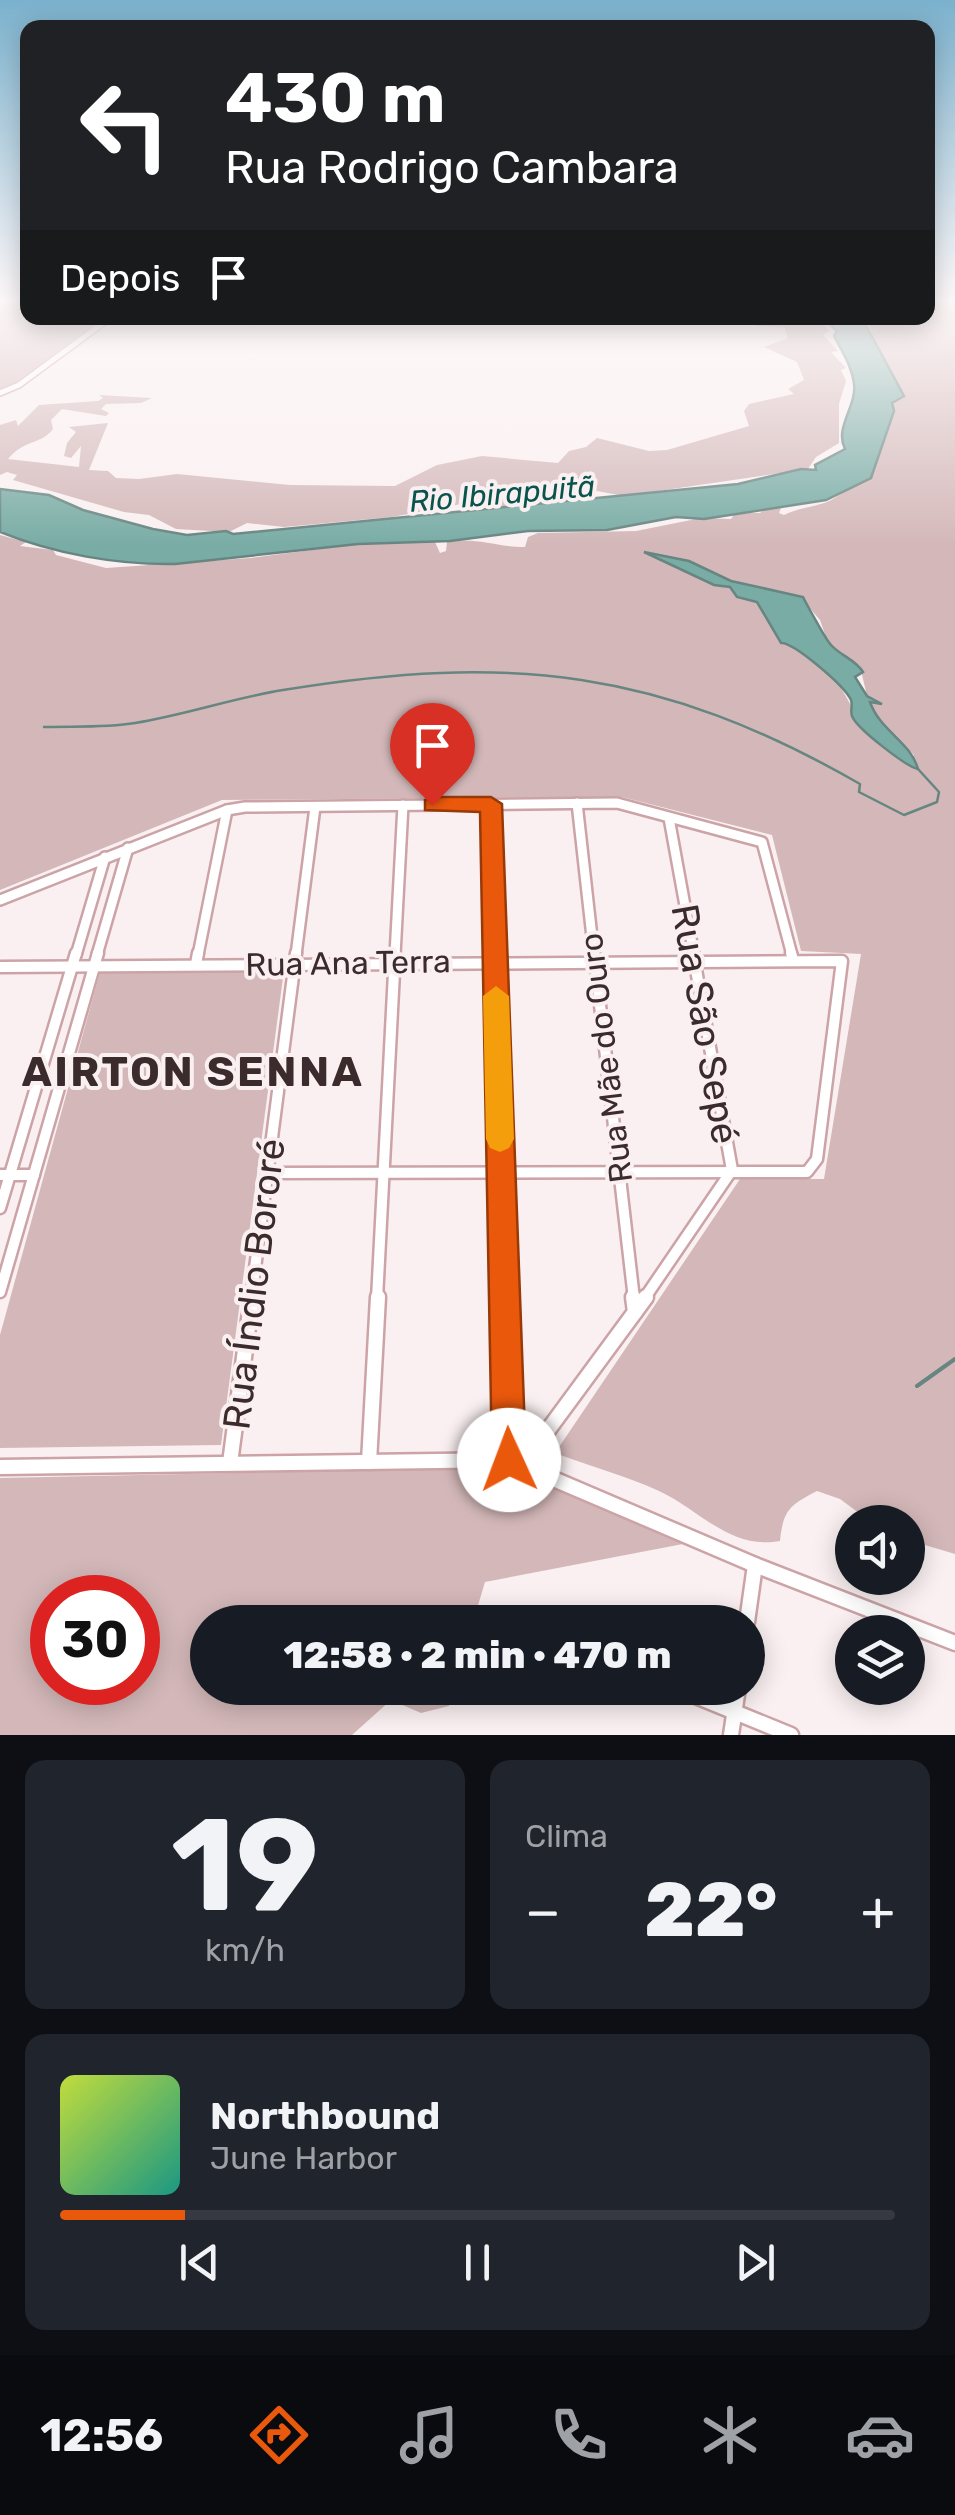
<!DOCTYPE html>
<html lang="pt">
<meta charset="utf-8">
<style>
body{margin:0;font-family:Rubik,sans-serif;background:#20242c;color:#f1f3f6;height:100vh;display:flex;flex-direction:column;font-size:38px;white-space:nowrap}
*{box-sizing:border-box;margin:0}
p{font-size:32px;color:#9ea1a6}
.icon{flex:none;width:55px;height:55px;fill:none;stroke:currentColor;stroke-width:2;stroke-linecap:round;stroke-linejoin:round}
.map{position:relative;height:1735px;overflow:hidden}
.side{display:flex;flex-direction:column;gap:25px;padding:25px;background:#0d0f14;flex:1}
.side>*{flex:none}
.guide{position:absolute;left:20px;top:20px;width:915px;height:305px;border-radius:20px;box-shadow:0 5px 25px #0003;background:#202124;color:#fff;overflow:hidden}
.fabs{position:absolute;left:835px;top:1505px;display:grid;gap:20px}
.fabs a{display:grid;place-items:center;width:90px;height:90px;border-radius:50%;background:#171b24;box-shadow:0 5px 25px #0003;font-size:50px}
.speed{position:absolute;left:30px;top:1575px;display:flex;gap:20px;font-size:50px;font-weight:700;text-align:center}
.speed>*{display:grid;place-content:center;width:130px;height:130px;border-radius:50%;background:#171b24;box-shadow:0 5px 25px #0003;line-height:1}
.speed .limit{border:15px solid #d22;background:#fff;color:#111}
.pin{position:absolute;display:grid;place-items:center;width:85px;height:85px;color:#fff;margin:-102px -42px;border-radius:50% 50% 50% 0;rotate:-45deg;box-shadow:0 0 10px #0007}
.pin .icon{rotate:45deg}
.me{position:absolute;width:110px;margin:-55px;rotate:358deg;stroke-linejoin:round;filter:drop-shadow(0 0 8px #0008)}
.turn{display:flex;align-items:center;gap:35px;height:210px;padding:0 40px;font-size:45px}
.turn .icon{width:130px;height:130px;stroke-width:2.5}
.turn b{display:block;font-size:70px;line-height:85px}
.then{display:flex;align-items:center;height:95px;padding:0 40px;background:#0003;gap:20px;font-size:38px}
.big{font-size:75px;font-weight:800;line-height:1.1}
.side .tile{flex:1;display:flex;flex-direction:column;justify-content:center;gap:15px;min-width:0;padding:0 35px;border-radius:20px;background:#20242c}
.side .dial{align-items:center;gap:0}
.dial b{font-size:130px;line-height:1}
.song{display:flex;align-items:center;gap:30px}
.cover{width:120px;height:120px;border-radius:15px;background:linear-gradient(135deg,hsl(70 70% 55%),hsl(170 70% 35%))}
.played{height:10px;border-radius:5px;background:linear-gradient(90deg,#ea580c 15%,#363941 15%)}
.keys{display:flex;justify-content:space-around;direction:ltr}
.heat{display:flex;justify-content:space-between;align-items:center;font-size:55px;direction:ltr}
.side .tiles{flex:1;display:grid;gap:25px;grid-template-columns:1fr 1fr}
.tile:last-child{grid-column:span 2}
.trip{position:absolute;left:190px;top:1605px;width:575px;height:100px;border-radius:50px;background:#171b24;box-shadow:0 5px 25px #0003;font-weight:800;line-height:100px;text-align:center}
.tabs{display:flex;height:160px;justify-content:space-around;align-items:center;background:#090b0e;color:#9ea1a6}
.tabs .icon{width:70px;height:70px}
.tabs .active{color:#ea580c}
.tabs b{font-size:45px;color:#f1f3f6}
.map>svg:first-child{display:block}
.green{fill:#d4b8b9;fill-rule:evenodd}
.water{fill:#79aca5;stroke:#678581;stroke-width:2.5}
.lines{fill:none;stroke-linecap:round;stroke-linejoin:round}
.stream-far1{stroke:#678581;stroke-width:2.5}
.stream{stroke:#678581;stroke-width:4}
.minor-far3-casing{stroke:#cca3a6;stroke-width:8}
.minor-far2-casing{stroke:#cca3a6;stroke-width:14}
.minor-far1-casing{stroke:#cca3a6;stroke-width:15}
.minor-casing{stroke:#cca3a6;stroke-width:19}
.minor-far3{stroke:#fff;stroke-width:5}
.minor-far2{stroke:#fff;stroke-width:9}
.minor-far1{stroke:#fff;stroke-width:10}
.minor{stroke:#fff;stroke-width:14}
.route{fill:#ea580c;stroke:#983908;stroke-width:2.5}
.slow{fill:#f59e0b}
.labels{text-anchor:middle;stroke-width:8;stroke-linejoin:round;paint-order:stroke}
.far-water-label{font-size:30px;font-style:italic;fill:#0a544e;stroke:#faf0f1}
.street-label{font-size:32px;fill:#3c2b2c;stroke:#faf0f1}
.near-street-label{font-size:38px;fill:#3c2b2c;stroke:#faf0f1}
.district-label{font-size:42px;font-weight:bold;letter-spacing:2.5px;fill:#3c2b2c;stroke:#faf0f1}
</style>
<div class="map">
<svg width="955" height="1735" viewBox="0 0 955 1735">
<rect width="100%" height="100%" fill="#faf0f1"/>
<g class="green">
<polygon points="0,302 27,302 28,318 107,318 18,384 0,391"/>
<path d="M928 302H955V1554L908 1540V1522H871L840 1499 817 1491C790 1505 783 1510 780 1541 730 1550 700 1510 659 1491 626 1476 589 1466 555 1453L740 1179H824L861 954 801 951 772 835 622 797 222 800 0 890V535L26 542 20 546 53 550 56 555 106 568 251 558 358 544 435 542 440 553 446 551 447 542C479 537 493 547 525 547L528 537 538 533 636 531 701 518 731 519 735 513H760L771 504 782 505 779 513 784 515C799 507 820 507 833 499 846 491 857 484 871 478L889 425 892 403 903 396 875 344 867 318H928ZM689 561 731 581 801 598 820 620 828 643 860 666 867 696 877 700 869 702 877 722 914 755 906 764 867 734 840 686 796 645 786 642 757 601 737 597 730 588 714 585 677 565Z"/>
<path d="M740 318H819L829 331 823 335 838 351 831 352 846 368 841 370 846 381 839 404V443L816 457 808 469 624 496 597 491 556 497 553 502 501 508 493 503 461 504 392 517 284 527 247 523 229 532 176 529 149 515 124 512 13 480 17 475 7 472 0 475V425L16 420 18 426 39 405 98 401 103 398 99 395 152 398 141 403 106 404 101 409 109 413 106 416 62 409 51 420 53 429C41 445 24 439 8 459L79 467 81 446 71 458 64 456 67 443 76 432 69 427 108 423 89 470 108 471 116 478 139 479 177 474 290 485 395 486 437 465 482 456 558 463 569 451 586 447 597 438 649 451 667 450 749 426 744 411 749 404 794 394 788 389 804 380 797 362 764 347 788 338 785 328 758 326Z"/>
<polygon points="284,970 221,1445 0,1448 0,1335 100,972"/>
<path d="M509 1467 683 1544 485 1582 473 1622H208V1688H454L449 1706 421 1713 391 1700 352 1735H0V1478ZM52 1598H138V1682H52Z"/>
</g>
<g class="water">
<path d="M823 318 863 320 904 396 892 403 894 411 871 478 826 500 704 519 676 517 607 530 528 531 450 541 358 544 175 564C118 565 54 554 0 532V489L49 495 83 510 153 529 187 535 226 531 233 534 738 484 801 469 816 470 815 465 845 449C834 428 857 406 854 384 852 367 843 353 834 336L837 331Z"/>
<path d="M644 552 689 561 731 581 803 597C806 603 826 640 831 645 841 656 856 660 863 672L855 677 867 696 882 704 870 702C880 731 910 741 918 769 907 767 857 729 852 716 850 711 853 705 851 700 844 685 793 642 781 643L757 602 737 597 730 587 714 585Z"/>
</g>
<g class="lines">
<path class="stream-far1" d="M44 727C74 726 105 728 135 723 185 715 233 698 283 690 509 653 660 669 860 784L859 792 904 815 937 802 939 792 918 769"/>
<polyline class="stream" points="917,1386 955,1359"/>
<g class="minor-far3-casing">
<polyline id="minor-far3" points="0,393 19,385 110,318"/>
</g>
<g class="minor-far2-casing">
<g id="minor-far2">
<polyline points="577,803 594,955"/>
<polyline points="491,804 495,955"/>
<polyline points="669,818 694,955"/>
<polyline points="0,900 227,810 245,807 617,803 762,842 792,955"/>
<polyline points="76,955 105,857"/>
<polyline points="97,955 128,848"/>
<polyline points="198,955 227,810"/>
<polyline points="296,955 315,807"/>
<polyline points="395,955 403,805"/>
</g>
</g>
<g class="minor-far1-casing">
<g id="minor-far1">
<polyline points="495,953 505,1299"/>
<polyline points="594,953 634,1299"/>
<polyline points="791,953 793,960"/>
<polyline points="196,964 198,953"/>
<polyline points="0,967 842,961 817,1159 807,1172 268,1173"/>
<polyline points="0,1175 34,1175"/>
<polyline points="0,1208 76,953"/>
<polyline points="0,1292 98,953"/>
<polyline points="251,1299 296,953"/>
<polyline points="377,1299 395,953"/>
<polyline points="644,1299 732,1170 693,953"/>
</g>
</g>
<g class="minor-casing">
<g id="minor">
<polyline points="505,1297 509,1460"/>
<polyline points="633,1297 635,1312"/>
<polyline points="369,1462 378,1297"/>
<polyline points="230,1463 252,1297"/>
<polyline points="523,1464 646,1297"/>
<polyline points="0,1467 509,1460 755,1565 955,1643"/>
<polyline points="747,1622 755,1565"/>
<polyline points="676,1688 791,1735"/>
<polyline points="731,1735 738,1688"/>
</g>
</g>
<use href="#minor-far3" class="minor-far3"/>
<use href="#minor-far2" class="minor-far2"/>
<use href="#minor-far1" class="minor-far1"/>
<use href="#minor" class="minor"/>
</g>
<linearGradient id="sky" x2="0" y2="1"><stop stop-color="#7bb1cd"/><stop offset="0.55" stop-color="#fdf8f9"/><stop offset="1" stop-color="#fdf8f9" stop-opacity="0"/></linearGradient>
<rect width="955" height="545" fill="url(#sky)"/>
<polygon class="route" points="432,797 491,797 502,804 526,1460 521,1472 509,1477 497,1472 492,1460 480,812 425,810 425,800"/>
<polygon class="slow" points="496,986 509,996 514,1139 509,1148 500,1152 490,1148 486,1139 483,996"/>
<g class="labels">
<g class="far-water-label">
<text transform="translate(502 494) rotate(-5)" y="10">Rio Ibirapuitã</text>
</g>
<g class="street-label">
<text transform="translate(348 963) rotate(-1)" y="11">Rua Ana Terra</text>
<text transform="translate(606 1058) rotate(-97)" y="11">Rua Mãe do Ouro</text>
</g>
<g class="near-street-label">
<text transform="translate(705 1024) rotate(80)" y="13">Rua São Sepé</text>
<text transform="translate(254 1284) rotate(-83)" y="13">Rua Índio Bororé</text>
</g>
<g class="district-label">
<text x="193" y="1086">AIRTON SENNA</text>
</g>
</g>
</svg>
<div class="fabs">
<a><svg class="icon" aria-label="sound" viewBox="0 0 24 24"><path d="M4 9h4l5-4v14l-5-4H4zM17 9q2 3 0 6"/></svg></a>
<a><svg class="icon" aria-label="layers" viewBox="0 0 24 24"><path d="M12 4l9 5-9 5-9-5zM3 14l9 5 9-5"/></svg></a>
</div>
<div class="speed"><div class="limit">30</div></div>
<div class="pin" style="left:432px;top:805px;background:#d93025"><svg class="icon" aria-label="arrive" viewBox="0 0 24 24"><path d="M6 21V4h12l-3 4 3 4H6"/></svg></div>
<svg class="me" style="left:509px;top:1460px" viewBox="-20 -20 40 40"><circle r="19" fill="#fff"/><path d="M0-13L10 11 0 6-10 11z" fill="#ea580c"/></svg>
<div class="trip">12:58 · 2 min · 470 m</div>
<div class="guide">
<div class="turn"><svg class="icon" aria-label="left" viewBox="0 0 24 24"><path d="M17 20v-9H6M10 6l-5 5 5 5"/></svg><div><b>430 m</b>Rua Rodrigo Cambara</div></div>
<div class="then">Depois<svg class="icon" aria-label="arrive" viewBox="0 0 24 24"><path d="M6 21V4h12l-3 4 3 4H6"/></svg></div>
</div>
</div>
<section class="side">
<div class="tiles">
<div class="tile dial"><b>19</b><p>km/h</p></div>
<div class="tile"><p>Clima</p>
<div class="heat"><a>−</a><b class="big">22°</b><a>+</a></div>
</div>
<div class="tile">
<div class="song"><i class="cover"></i><div><b>Northbound</b><p>June Harbor</p></div></div>
<div class="played"></div>
<div class="keys"><svg class="icon" aria-label="previous" viewBox="0 0 24 24"><path d="M18 5L8 12l10 7zM5 5v14"/></svg><svg class="icon" aria-label="pause" viewBox="0 0 24 24"><path d="M8 5v14M16 5v14"/></svg><svg class="icon" aria-label="next" viewBox="0 0 24 24"><path d="M6 5l10 7-10 7zM19 5v14"/></svg></div>
</div>
</div>
</section>
<nav class="tabs">
<b>12:56</b>
<svg class="icon active" aria-label="directions" viewBox="0 0 24 24"><path d="M12 3l9 9-9 9-9-9zM9 14v-3h6M13 9l2 2-2 2"/></svg>
<svg class="icon" aria-label="music" viewBox="0 0 24 24"><path d="M9 18V5l10-2v13"/><circle cx="6" cy="18" r="3"/><circle cx="16" cy="16" r="3"/></svg>
<svg class="icon" aria-label="phone" viewBox="0 0 24 24"><path d="M5 4h4l2 5-3 2q2 4 5 5l2-3 5 2v4C11 20 4 13 5 4z"/></svg>
<svg class="icon" aria-label="climate" viewBox="0 0 24 24"><path d="M12 3v18M4 7l16 10M4 17L20 7"/></svg>
<svg class="icon" aria-label="car" viewBox="0 0 24 24"><path d="M5 17H2v-5l4-1 3-4h7l3 4 3 1v5h-3M9 17h6M6 11h13"/><circle cx="7" cy="17" r="2"/><circle cx="17" cy="17" r="2"/></svg>
</nav>
